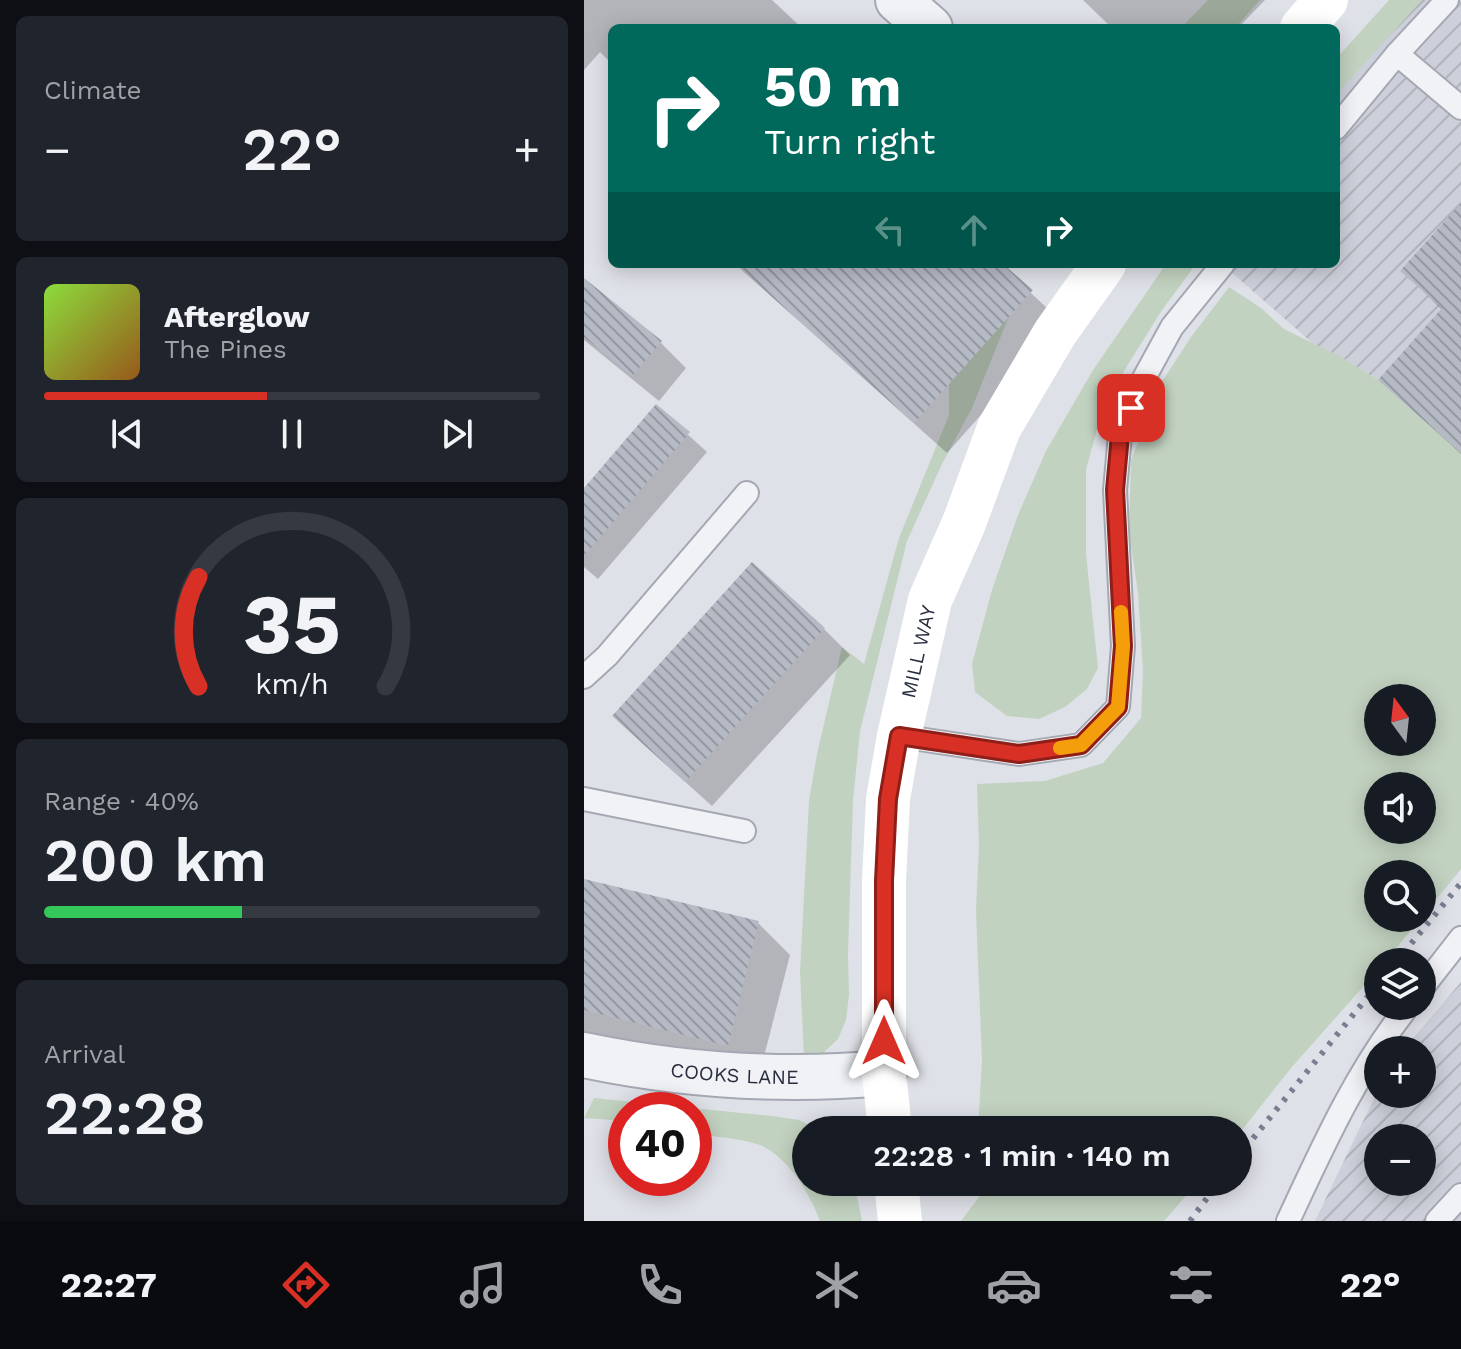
<!DOCTYPE html>
<meta charset="utf-8">
<style>
body{margin:0;font-family:"Work Sans",sans-serif;background:#20242c;color:#f1f3f6;height:100vh;display:flex;flex-direction:column;font-size:30px;white-space:nowrap}
*{box-sizing:border-box;margin:0}
p{font-size:26px;color:#9ea1a6}
.icon{flex:none;width:44px;height:44px;fill:none;stroke:currentColor;stroke-width:2;stroke-linecap:round;stroke-linejoin:round}
.map{position:relative;flex:1;overflow:hidden}
.drawer{display:flex;flex-direction:column;gap:16px;padding:16px;background:#0d0f14;width:584px}
.drawer>*{flex:none}
.hud{position:absolute;left:24px;top:24px;width:732px;height:244px;border-radius:12px;box-shadow:0 4px 20px #0003;background:#00695c;color:#fff;overflow:hidden}
.needle{width:52px;rotate:345deg}
.controls{position:absolute;left:780px;top:684px;display:grid;gap:16px}
.controls a{display:grid;place-items:center;width:72px;height:72px;border-radius:50%;background:#171b24;box-shadow:0 4px 20px #0003;font-size:40px}
.speed{position:absolute;left:24px;top:1092px;display:flex;gap:16px;font-size:40px;font-weight:700;text-align:center}
.speed>*{display:grid;place-content:center;width:104px;height:104px;border-radius:50%;background:#171b24;box-shadow:0 4px 20px #0003;line-height:1}
.speed .limit{border:12px solid #d22;background:#fff;color:#111}
.pin{position:absolute;display:grid;place-items:center;width:68px;height:68px;color:#fff;margin:-34px;border-radius:16px;box-shadow:0 4px 12px #0006}
.me{position:absolute;width:88px;margin:-44px;rotate:0deg;stroke-linejoin:round;filter:drop-shadow(0 0 6px #0008)}
.turn{display:flex;align-items:center;gap:28px;height:168px;padding:0 24px;font-size:36px}
.turn .icon{width:104px;height:104px;stroke-width:2.5}
.turn b{display:block;font-size:56px;line-height:68px}
.lanes{display:flex;align-items:center;height:76px;padding:0 24px;background:#0003;justify-content:center;gap:40px;direction:ltr}
.lanes .off{opacity:.35}
.big{font-size:60px;font-weight:600;line-height:1.1}
.drawer .widget{flex:1;display:flex;flex-direction:column;justify-content:center;gap:12px;min-width:0;padding:0 28px;border-radius:12px;background:#20242c}
.drawer .dial{align-items:center;gap:0}
.dial svg{height:208px;overflow:visible;fill:none;stroke:#363941;stroke-width:7;stroke-linecap:round;text-anchor:middle}
.dial text{fill:#f1f3f6;stroke:none}
.song{display:flex;align-items:center;gap:24px}
.cover{width:96px;height:96px;border-radius:12px;background:linear-gradient(135deg,hsl(90 70% 55%),hsl(30 70% 35%))}
.played{height:8px;border-radius:4px;background:linear-gradient(90deg,#d93025 45%,#363941 45%)}
.keys{display:flex;justify-content:space-around;direction:ltr}
.heat{display:flex;justify-content:space-between;align-items:center;font-size:44px;direction:ltr}
.charge{height:12px;border-radius:6px;background:linear-gradient(90deg,#34c759 40%,#363941 0)}
.trip{position:absolute;left:208px;top:1116px;width:460px;height:80px;border-radius:40px;background:#171b24;box-shadow:0 4px 20px #0003;font-weight:600;line-height:80px;text-align:center}
.tabs{display:flex;height:128px;justify-content:space-around;align-items:center;background:#090b0e;color:#9ea1a6}
.tabs .icon{width:56px;height:56px}
.tabs .selected{color:#d93025}
.tabs b{font-size:36px;color:#f1f3f6}
main{display:flex;flex:1;min-height:0}
.map>svg:first-child{display:block}
.industrial{fill:url(#industrial-furrows);fill-rule:evenodd}
.green{fill:#c2d2c0;fill-rule:evenodd}
.shadow{fill:#0003}
.building{fill:url(#building-back-hatch)}
.lines{fill:none;stroke-linecap:round;stroke-linejoin:round}
.lane-casing{stroke:#a4a8b2;stroke-width:26}
.street-casing{stroke:#a4a8b2;stroke-width:48}
.path{stroke:#bdbfc6;stroke-width:5;stroke-dasharray:6 6;stroke-linecap:butt}
.lane{stroke:#f1f2f6;stroke-width:22}
.street{stroke:#f1f2f6;stroke-width:44}
.secondary{stroke:#fff;stroke-width:44}
.rail{stroke:#787f91;stroke-width:6;stroke-dasharray:4 8;stroke-linecap:butt}
.route-casing{stroke:#8d1f18;stroke-width:20}
.route{stroke:#d93025;stroke-width:14}
.slow{stroke:#f59e0b;stroke-width:14}
.labels{text-anchor:middle;stroke-width:8;stroke-linejoin:round;paint-order:stroke}
.street-label{font-size:20px;fill:#282e3f;stroke:#eef0f5}
</style>
<main>
<section class="drawer">
<div class="widget"><p>Climate</p>
<div class="heat"><a>−</a><b class="big">22°</b><a>+</a></div>
</div>
<div class="widget">
<div class="song"><i class="cover"></i><div><b>Afterglow</b><p>The Pines</p></div></div>
<div class="played"></div>
<div class="keys"><svg class="icon" aria-label="previous" viewBox="0 0 24 24"><path d="M18 5L8 12l10 7zM5 5v14"/></svg><svg class="icon" aria-label="pause" viewBox="0 0 24 24"><path d="M8 5v14M16 5v14"/></svg><svg class="icon" aria-label="next" viewBox="0 0 24 24"><path d="M6 5l10 7-10 7zM19 5v14"/></svg></div>
</div>
<div class="widget dial"><svg viewBox="0 0 100 80">
<path d="M14 69A42 42 0 1 1 86 69"/>
<path d="M14 69A42 42 0 0 1 14 27" stroke="#d93025"/>
<text x="50" y="56" font-size="32" font-weight="700">35</text>
<text x="50" y="72" font-size="11">km/h</text>
</svg></div>
<div class="widget"><p>Range · 40%</p><b class="big">200 km</b><div class="charge"></div></div>
<div class="widget"><p>Arrival</p><b class="big">22:28</b></div>
</section>
<div class="map">
<svg width="877" height="1221" viewBox="0 0 877 1221">
<defs>
<pattern id="industrial-furrows" width="10" height="10" patternUnits="userSpaceOnUse" patternTransform="scale(2)"><rect width="10" height="10" fill="#cdd0da"/><path d="M-1 1l2-2M0 10L10 0M9 11l2-2" fill="none" stroke="#b0b3bc"/></pattern>
<pattern id="building-back-hatch" width="6" height="6" patternUnits="userSpaceOnUse" patternTransform="scale(2)"><rect width="6" height="6" fill="#b6bac5"/><path d="M-1 5l2 2M0 0l6 6M5-1l2 2" fill="none" stroke="#9498a1"/></pattern>
</defs>
<rect width="100%" height="100%" fill="#dfe1e8"/>
<g class="industrial">
<polygon points="826,0 877,0 877,473 638,264 752,264 752,85"/>
<path d="M877 982V1221H731L794 1090V1094H838V1050H819ZM794 1138H838V1182H794Z"/>
</g>
<g class="green">
<polygon points="624,0 676,0 651,28 597,28"/>
<polygon points="805,0 838,0 752,95 752,59"/>
<polygon points="582,264 612,264 578,310 537,376 514,427 502,469 502,554 514,668 503,689 481,707 455,719 423,716 391,692 388,664 408,590 434,515 462,451 509,370"/>
<path d="M645 287 677 308 700 329 759 358 794 380 877 453V869L838 917V874H794V918H837L801 962H794V970L707 1068 654 1135V1130H394L398 1060 392 911 395 846 393 784 461 781 519 763 557 718 559 671 554 593 545 532 547 460 579 380 607 337ZM794 698H838V742H794ZM794 786H838V830H794Z"/>
<polygon points="425,316 388,408 358,464 323,541 276,731 269,801 264,953 265,995 262,1020 254,1039 238,1054 220,1058 216,972 225,801 233,754 258,647 280,664 315,538 365,415 365,384"/>
<path d="M10 1098 188 1116 215 1120 236 1130H222V1182H270L278 1221H236C226 1193 202 1154 173 1144 153 1138 130 1137 110 1133V1110H42V1121L0 1118Z"/>
<polygon points="396,1182 614,1182 580,1221 377,1221 395,1197"/>
</g>
<g class="shadow">
<polygon points="0,0 188,0 218,28 28,28 28,64 16,52 0,70"/>
<polygon points="499,0 681,0 654,28 528,28"/>
<polygon points="877,206 877,454 796,380 858,310 819,271"/>
<polygon points="151,264 416,264 479,323 363,453"/>
<polygon points="0,280 76,342 102,368 75,401 0,340"/>
<polygon points="72,406 123,452 14,579 0,567 0,491"/>
<polygon points="240,629 266,655 128,806 57,742"/>
<polygon points="0,881 174,923 206,955 175,1076 0,1033"/>
</g>
<g class="building">
<polygon points="877,203 877,453 794,380 858,308 816,271"/>
<polygon points="151,264 419,264 449,290 330,423"/>
<polygon points="0,278 78,341 48,376 0,337"/>
<polygon points="72,404 106,432 0,556 0,488"/>
<polygon points="168,562 241,628 101,782 28,716"/>
<polygon points="0,879 175,921 144,1046 0,1010"/>
</g>
<g class="lines">
<g class="lane-casing">
<g id="lane">
<polyline points="813,54 877,108"/>
<polyline points="752,128 813,54 863,0"/>
<polyline points="0,677 23,656 163,493"/>
<polyline points="315,736 435,754 497,745 534,707 539,646 531,490 536,435 559,380 588,327 639,264"/>
<polyline points="0,799 160,831"/>
<polyline points="838,988 877,938"/>
<path d="M704 1221C739 1146 772 1072 824 1006"/>
<polyline points="853,1221 877,1195"/>
</g>
</g>
<g class="street-casing">
<g id="street">
<polyline points="314,0 346,28"/>
<path id="s1" d="M0 1055C100 1076 199 1082 300 1073"/>
</g>
</g>
<polyline class="path" points="240,1121 254,1130"/>
<use href="#lane" class="lane"/>
<use href="#street" class="street"/>
<g class="secondary">
<polyline points="718,28 742,0"/>
<path id="s2" d="M306 1130 300 1073V881L304 799 315 736 346 600 380 523 415 428 471 333 520 264"/>
<polyline points="312,1182 316,1221"/>
</g>
<g class="rail">
<polyline points="812,962 877,883"/>
<polyline points="654,1157 794,984"/>
<polyline points="606,1221 635,1182"/>
</g>
</g>
<g class="lines">
<g class="route-casing">
<polyline id="route" points="300,1041 300,881 304,799 315,736 435,754 497,745 534,707 539,646 531,490 536,435 547,408"/>
</g>
<use href="#route" class="route"/>
<polyline class="slow" points="476,748 497,745 534,707 539,646 537,612"/>
</g>
<g class="labels">
<g class="street-label">
<text dy="7" stroke="none"><textPath href="#s2" startOffset="482">MILL WAY</textPath></text>
<text dy="7" stroke="none"><textPath href="#s1" startOffset="152">COOKS LANE</textPath></text>
</g>
</g>
</svg>
<div class="controls">
<a><svg class="needle" viewBox="-14 -14 28 28"><path d="M0-13l5 13h-10z" fill="#e53935"/><path d="M0 13l5-13h-10z" fill="#9ea1a6"/></svg></a>
<a><svg class="icon" aria-label="sound" viewBox="0 0 24 24"><path d="M4 9h4l5-4v14l-5-4H4zM17 9q2 3 0 6"/></svg></a>
<a><svg class="icon" aria-label="search" viewBox="0 0 24 24"><circle cx="10" cy="10" r="6"/><path d="M15 15l6 6"/></svg></a>
<a><svg class="icon" aria-label="layers" viewBox="0 0 24 24"><path d="M12 4l9 5-9 5-9-5zM3 14l9 5 9-5"/></svg></a>
<a>+</a>
<a>−</a>
</div>
<div class="speed"><div class="limit">40</div></div>
<div class="pin" style="left:547px;top:408px;background:#d93025"><svg class="icon" aria-label="arrive" viewBox="0 0 24 24"><path d="M6 21V4h12l-3 4 3 4H6"/></svg></div>
<svg class="me" style="left:300px;top:1041px" viewBox="-20 -20 40 40"><path d="M0-17L14 15 0 8-14 15z" fill="#d93025" stroke="#fff" stroke-width="4"/></svg>
<div class="trip">22:28 · 1 min · 140 m</div>
<div class="hud">
<div class="turn"><svg class="icon" aria-label="right" viewBox="0 0 24 24"><path d="M7 20v-9h11M14 6l5 5-5 5"/></svg><div><b>50 m</b>Turn right</div></div>
<div class="lanes"><svg class="icon off" aria-label="left" viewBox="0 0 24 24"><path d="M17 20v-9H6M10 6l-5 5 5 5"/></svg><svg class="icon off" aria-label="ahead" viewBox="0 0 24 24"><path d="M12 20V5M6 11l6-6 6 6"/></svg><svg class="icon" aria-label="right" viewBox="0 0 24 24"><path d="M7 20v-9h11M14 6l5 5-5 5"/></svg></div>
</div>
</div>
</main>
<nav class="tabs">
<b>22:27</b>
<svg class="icon selected" aria-label="directions" viewBox="0 0 24 24"><path d="M12 3l9 9-9 9-9-9zM9 14v-3h6M13 9l2 2-2 2"/></svg>
<svg class="icon" aria-label="music" viewBox="0 0 24 24"><path d="M9 18V5l10-2v13"/><circle cx="6" cy="18" r="3"/><circle cx="16" cy="16" r="3"/></svg>
<svg class="icon" aria-label="phone" viewBox="0 0 24 24"><path d="M5 4h4l2 5-3 2q2 4 5 5l2-3 5 2v4C11 20 4 13 5 4z"/></svg>
<svg class="icon" aria-label="climate" viewBox="0 0 24 24"><path d="M12 3v18M4 7l16 10M4 17L20 7"/></svg>
<svg class="icon" aria-label="car" viewBox="0 0 24 24"><path d="M5 17H2v-5l4-1 3-4h7l3 4 3 1v5h-3M9 17h6M6 11h13"/><circle cx="7" cy="17" r="2"/><circle cx="17" cy="17" r="2"/></svg>
<svg class="icon" aria-label="filters" viewBox="0 0 24 24"><path d="M4 7h16M4 17h16"/><circle cx="9" cy="7" r="2"/><circle cx="15" cy="17" r="2"/></svg>
<b>22°</b>
</nav>
